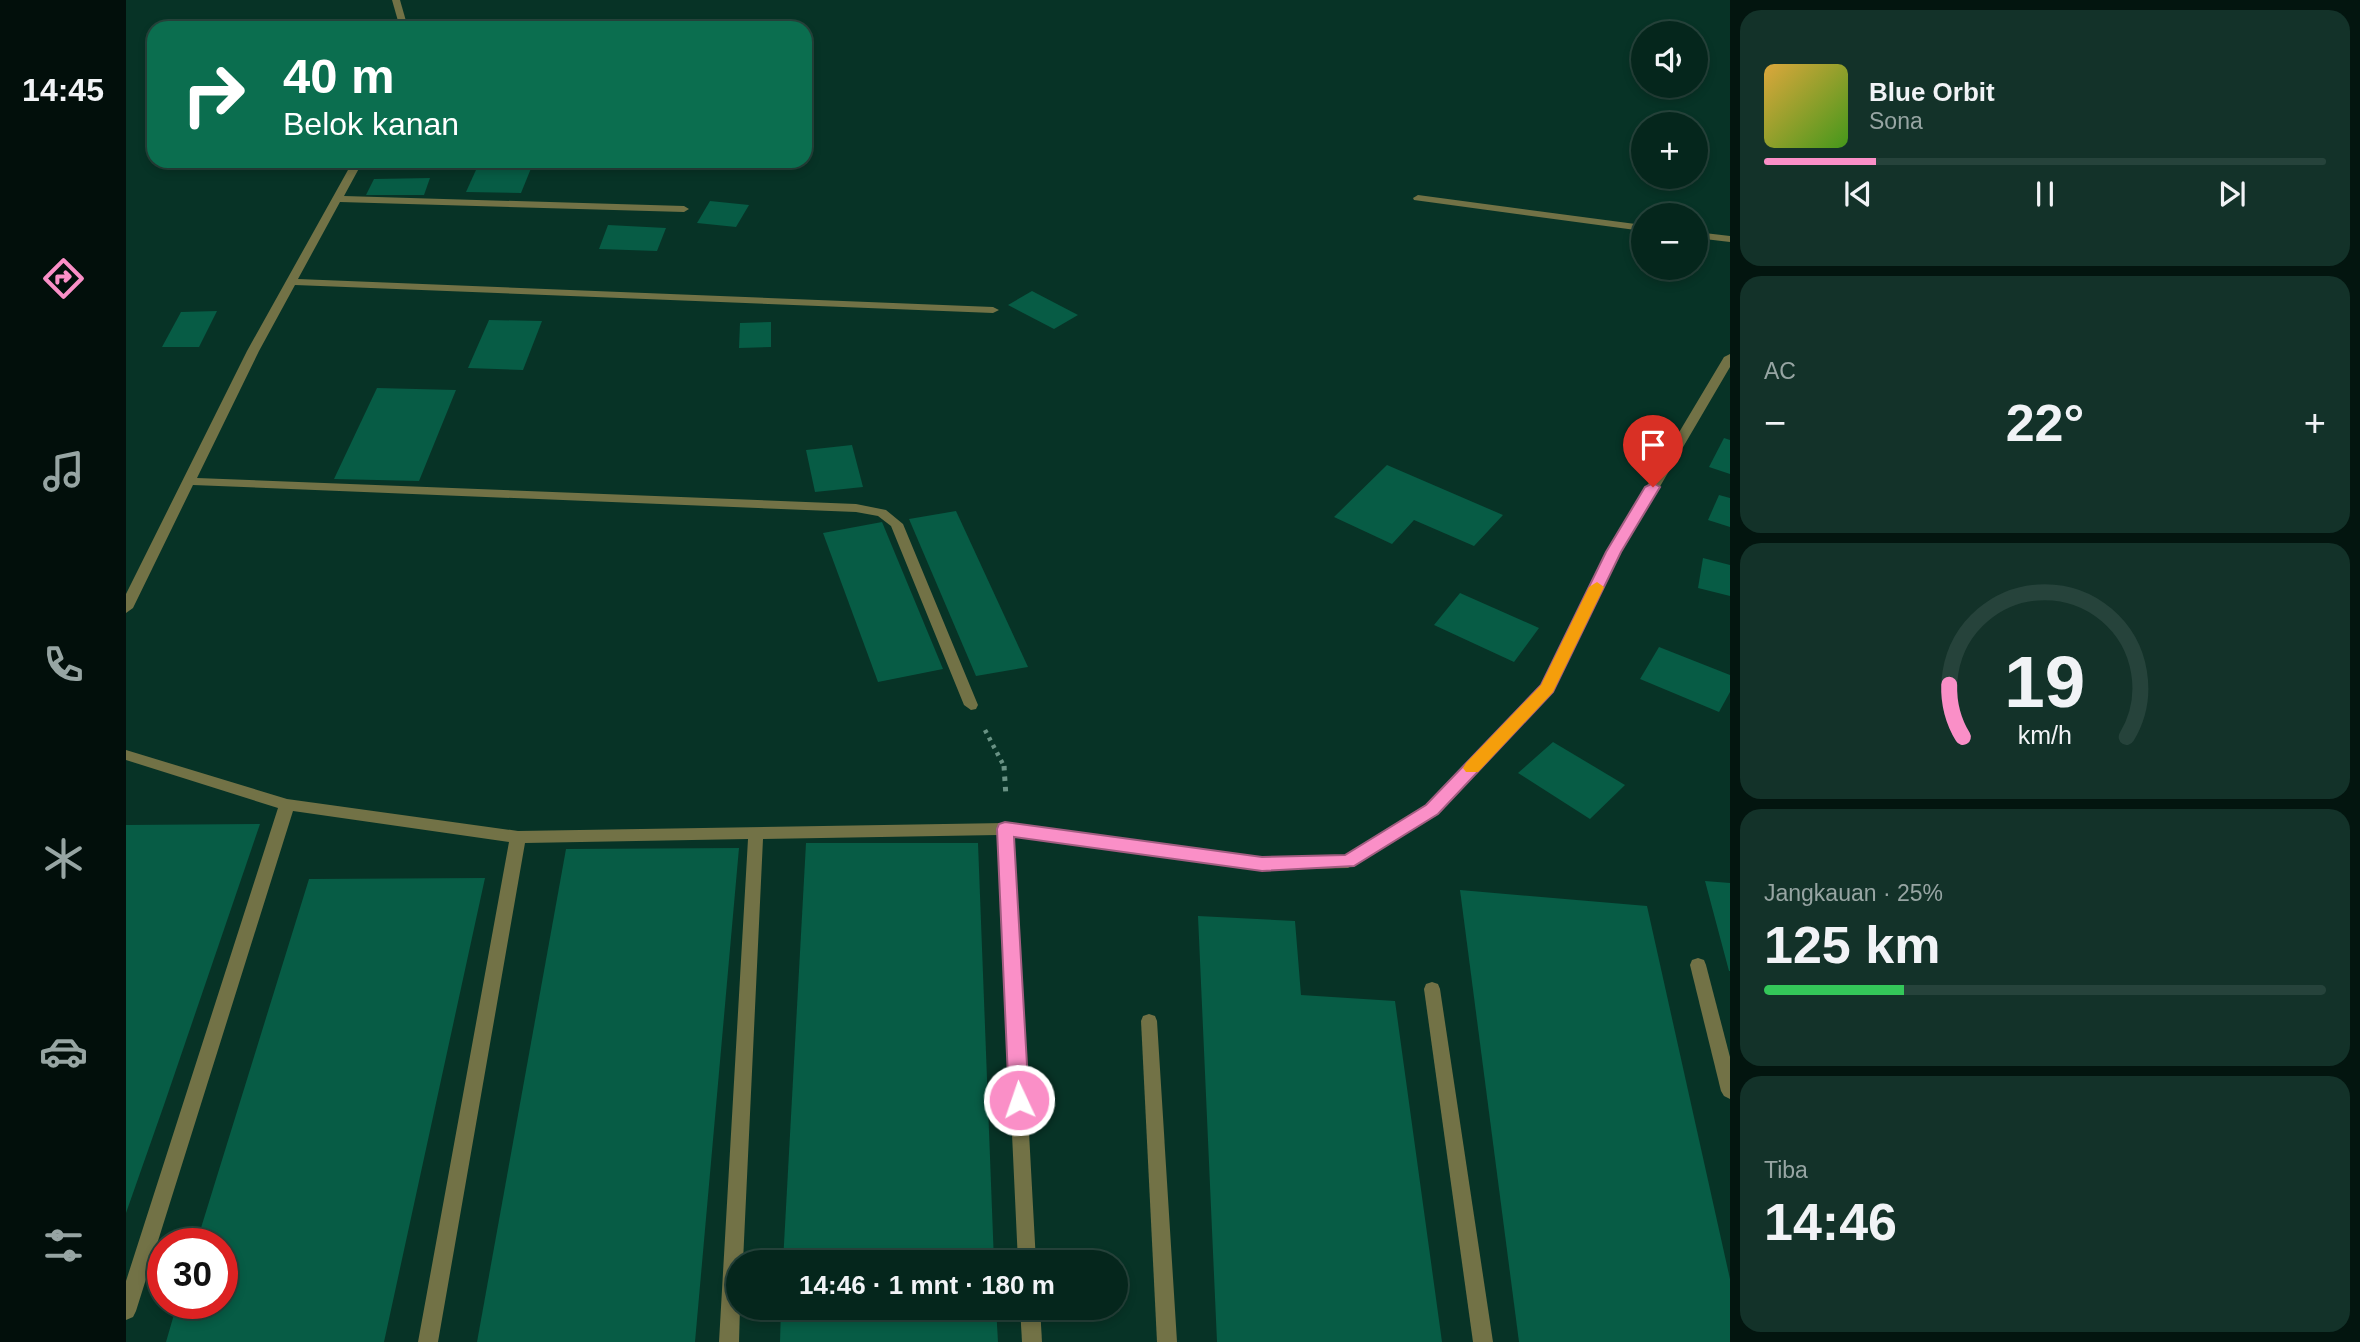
<!DOCTYPE html>
<html lang="id">
<meta charset="utf-8">
<style>
body{margin:0;font-family:Arial,sans-serif;background:#133229;color:#f1f3f6;height:100vh;display:flex;flex-direction:column;font-size:26px;white-space:nowrap}
*{box-sizing:border-box;margin:0}
p{font-size:23px;color:#97a5a3}
.icon{flex:none;width:38px;height:38px;fill:none;stroke:currentColor;stroke-width:2;stroke-linecap:round;stroke-linejoin:round}
.map{position:relative;flex:1;overflow:hidden}
.side{display:flex;flex-direction:column;gap:10px;padding:10px;background:#03150f;width:630px}
.side>*{flex:none}
.hud{position:absolute;left:21px;top:21px;width:665px;height:147px;border-radius:21px;box-shadow:0 4px 10px #0003,0 0 0 2px #26433b;background:#0b6e4f;color:#fff;overflow:hidden}
.tools{position:absolute;left:1505px;top:21px;display:grid;gap:14px}
.tools a{display:grid;place-items:center;width:77px;height:77px;border-radius:50%;background:#05261c;box-shadow:0 4px 10px #0003,0 0 0 2px #26433b;font-size:35px}
.speed{position:absolute;left:21px;top:1228px;display:flex;gap:14px;font-size:35px;font-weight:700;text-align:center}
.speed>*{display:grid;place-content:center;width:91px;height:91px;border-radius:50%;background:#05261c;box-shadow:0 4px 10px #0003,0 0 0 2px #26433b;line-height:1}
.speed .limit{border:10px solid #d22;background:#fff;color:#111}
.pin{position:absolute;display:grid;place-items:center;width:60px;height:60px;color:#fff;margin:-72px -30px;border-radius:50% 50% 50% 0;rotate:-45deg;box-shadow:0 0 7px #0007}
.pin .icon{rotate:45deg}
.me{position:absolute;width:77px;margin:-38px;rotate:357deg;stroke-linejoin:round;filter:drop-shadow(0 0 5px #0008)}
.turn{display:flex;align-items:center;gap:24px;height:147px;padding:0 21px;font-size:32px}
.turn .icon{width:91px;height:91px;stroke-width:2.5}
.turn b{display:block;font-size:49px;line-height:60px}
.big{font-size:52px;font-weight:700;line-height:1.1}
.side .card{flex:1;display:flex;flex-direction:column;justify-content:center;gap:10px;min-width:0;padding:0 24px;border-radius:21px;background:#133229}
.side .dial{align-items:center;gap:0}
.dial svg{height:182px;overflow:visible;fill:none;stroke:#26433b;stroke-width:7;stroke-linecap:round;text-anchor:middle}
.dial text{fill:#f1f3f6;stroke:none}
.song{display:flex;align-items:center;gap:21px}
.cover{width:84px;height:84px;border-radius:10px;background:linear-gradient(135deg,hsl(40 70% 55%),hsl(100 70% 35%))}
.played{height:7px;border-radius:4px;background:linear-gradient(90deg,#fa8fc7 20%,#26433b 20%)}
.keys{display:flex;justify-content:space-around;direction:ltr}
.heat{display:flex;justify-content:space-between;align-items:center;font-size:38px;direction:ltr}
.charge{height:10px;border-radius:5px;background:linear-gradient(90deg,#34c759 25%,#26433b 0)}
.trip{position:absolute;left:600px;top:1250px;width:402px;height:70px;border-radius:35px;background:#05261c;box-shadow:0 4px 10px #0003,0 0 0 2px #26433b;font-weight:700;line-height:70px;text-align:center}
main{display:flex;flex:1;min-height:0}
.menu{display:flex;flex-direction:column;width:126px;justify-content:space-around;align-items:center;background:#020f0b;color:#97a5a3}
.menu .icon{width:49px;height:49px}
.menu .on{color:#fa8fc7}
.menu b{font-size:32px;color:#f1f3f6}
.map>svg:first-child{display:block}
.building{fill:#075c45}
.lines{fill:none;stroke-linecap:round;stroke-linejoin:round}
.path-far1{stroke:#699284;stroke-width:4.5;stroke-dasharray:3.5 5;stroke-linecap:butt}
.path{stroke:#699284;stroke-width:5;stroke-dasharray:4.5 6;stroke-linecap:butt}
.street{fill:#727246;fill-rule:evenodd}
.route{fill:#fa8fc7;stroke:#a25d81;stroke-width:2}
.slow{fill:#f59e0b}
</style>
<main>
<nav class="menu">
<b>14:45</b>
<svg class="icon on" aria-label="directions" viewBox="0 0 24 24"><path d="M12 3l9 9-9 9-9-9zM9 14v-3h6M13 9l2 2-2 2"/></svg>
<svg class="icon" aria-label="music" viewBox="0 0 24 24"><path d="M9 18V5l10-2v13"/><circle cx="6" cy="18" r="3"/><circle cx="16" cy="16" r="3"/></svg>
<svg class="icon" aria-label="phone" viewBox="0 0 24 24"><path d="M5 4h4l2 5-3 2q2 4 5 5l2-3 5 2v4C11 20 4 13 5 4z"/></svg>
<svg class="icon" aria-label="climate" viewBox="0 0 24 24"><path d="M12 3v18M4 7l16 10M4 17L20 7"/></svg>
<svg class="icon" aria-label="car" viewBox="0 0 24 24"><path d="M5 17H2v-5l4-1 3-4h7l3 4 3 1v5h-3M9 17h6M6 11h13"/><circle cx="7" cy="17" r="2"/><circle cx="17" cy="17" r="2"/></svg>
<svg class="icon" aria-label="filters" viewBox="0 0 24 24"><path d="M4 7h16M4 17h16"/><circle cx="9" cy="7" r="2"/><circle cx="15" cy="17" r="2"/></svg>
</nav>
<div class="map">
<svg width="1604" height="1342" viewBox="0 0 1604 1342">
<rect width="100%" height="100%" fill="#073326"/>
<g class="building">
<polygon points="354,161 408,161 395,193 340,192"/>
<polygon points="304,178 298,195 240,195 248,179"/>
<polygon points="584,201 623,205 610,227 571,223"/>
<polygon points="482,225 540,228 531,251 473,249"/>
<polygon points="906,291 952,315 928,329 882,305"/>
<polygon points="91,311 73,347 36,347 55,312"/>
<polygon points="363,320 416,321 397,370 342,368"/>
<polygon points="645,322 645,347 613,348 614,323"/>
<polygon points="251,388 330,390 293,481 208,479"/>
<polygon points="1598,438 1604,440 1604,474 1583,467"/>
<polygon points="726,445 737,487 689,492 680,450"/>
<polygon points="1261,465 1377,515 1348,546 1288,520 1266,544 1208,517"/>
<polygon points="1593,495 1604,498 1604,527 1582,520"/>
<polygon points="830,511 902,667 850,676 783,519"/>
<polygon points="756,522 817,669 752,682 697,533"/>
<polygon points="1577,558 1604,565 1604,596 1572,588"/>
<polygon points="1334,593 1413,628 1388,662 1308,625"/>
<polygon points="1533,647 1604,675 1604,692 1593,712 1514,679"/>
<polygon points="1427,742 1499,785 1464,819 1392,773"/>
<polygon points="134,824 39,1102 0,1213 0,825"/>
<polygon points="680,843 852,843 868,1262 657,1262"/>
<polygon points="613,848 569,1342 351,1342 440,849"/>
<polygon points="359,878 258,1342 40,1342 51,1304 96,1304 96,1244 70,1244 183,879"/>
<polygon points="1579,881 1604,883 1604,971 1603,971"/>
<polygon points="1334,890 1521,906 1604,1279 1604,1342 1393,1342"/>
<polygon points="1072,916 1169,921 1175,995 1269,1001 1316,1342 1091,1342"/>
<polygon points="655,1307 870,1307 872,1342 654,1342"/>
</g>
<g class="lines">
<polyline class="path-far1" points="859,730 879,768"/>
<polyline class="path" points="878,766 880,797"/>
<g class="street">
<polygon points="266,0 274,0 282,28 274,28"/>
<polygon points="227,161 237,161 218,196 558,206 563,209 558,212 214,202 172,279 867,307 873,310 867,313 169,285 133,351 71,478 730,504 760,510 777,524 852,705 850,709 845,710 838,705 765,526 752,516 730,512 67,485 7,608 0,613 0,594 121,351"/>
<polygon points="1292,195 1517,225 1517,231 1288,200 1287,198"/>
<polygon points="1570,232 1604,236 1604,242 1570,238"/>
<polygon points="1604,354 1604,367 1495,553 1426,692 1311,814 1222,868 1135,870 887,836 910,1262 892,1262 872,835 637,839 617,1262 612,1262 612,1307 614,1307 613,1342 593,1342 622,839 399,843 312,1342 292,1342 383,842 167,811 10,1311 7,1317 0,1320 0,1281 152,808 0,760 0,750 161,799 392,831 879,823 1135,858 1219,856 1301,806 1415,685 1481,553 1598,357"/>
<polygon points="1572,958 1578,960 1580,965 1604,1057 1604,1099 1598,1096 1595,1091 1564,965 1566,960"/>
<polygon points="1306,982 1312,984 1314,989 1367,1342 1347,1342 1298,989 1300,984"/>
<polygon points="1023,1014 1029,1016 1031,1021 1051,1342 1031,1342 1015,1021 1017,1016"/>
<polygon points="894,1307 914,1307 916,1342 896,1342"/>
</g>
</g>
<polygon class="route" points="1527,483 1534,487 1495,552 1427,692 1312,814 1228,866 1136,871 888,837 903,1100 900,1106 893,1108 886,1106 883,1100 871,829 873,824 879,822 1136,857 1219,855 1300,805 1415,685 1480,552 1519,487"/>
<polygon class="slow" points="1471,582 1478,587 1427,692 1352,772 1340,772 1337,768 1340,763 1415,685 1463,587"/>
</svg>
<div class="tools">
<a><svg class="icon" aria-label="sound" viewBox="0 0 24 24"><path d="M4 9h4l5-4v14l-5-4H4zM17 9q2 3 0 6"/></svg></a>
<a>+</a>
<a>−</a>
</div>
<div class="speed"><div class="limit">30</div></div>
<div class="pin" style="left:1527px;top:487px;background:#d93025"><svg class="icon" aria-label="arrive" viewBox="0 0 24 24"><path d="M6 21V4h12l-3 4 3 4H6"/></svg></div>
<svg class="me" style="left:893px;top:1100px" viewBox="-20 -20 40 40"><circle r="17" fill="#fa8fc7" stroke="#fff" stroke-width="3"/><path d="M0-11L8 9 0 5-8 9z" fill="#fff"/></svg>
<div class="trip">14:46 · 1 mnt · 180 m</div>
<div class="hud">
<div class="turn"><svg class="icon" aria-label="right" viewBox="0 0 24 24"><path d="M7 20v-9h11M14 6l5 5-5 5"/></svg><div><b>40 m</b>Belok kanan</div></div>
</div>
</div>
<section class="side">
<div class="card">
<div class="song"><i class="cover"></i><div><b>Blue Orbit</b><p>Sona</p></div></div>
<div class="played"></div>
<div class="keys"><svg class="icon" aria-label="previous" viewBox="0 0 24 24"><path d="M18 5L8 12l10 7zM5 5v14"/></svg><svg class="icon" aria-label="pause" viewBox="0 0 24 24"><path d="M8 5v14M16 5v14"/></svg><svg class="icon" aria-label="next" viewBox="0 0 24 24"><path d="M6 5l10 7-10 7zM19 5v14"/></svg></div>
</div>
<div class="card"><p>AC</p>
<div class="heat"><a>−</a><b class="big">22°</b><a>+</a></div>
</div>
<div class="card dial"><svg viewBox="0 0 100 80">
<path d="M14 69A42 42 0 1 1 86 69"/>
<path d="M14 69A42 42 0 0 1 8 46" stroke="#fa8fc7"/>
<text x="50" y="56" font-size="32" font-weight="700">19</text>
<text x="50" y="72" font-size="11">km/h</text>
</svg></div>
<div class="card"><p>Jangkauan · 25%</p><b class="big">125 km</b><div class="charge"></div></div>
<div class="card"><p>Tiba</p><b class="big">14:46</b></div>
</section>
</main>
